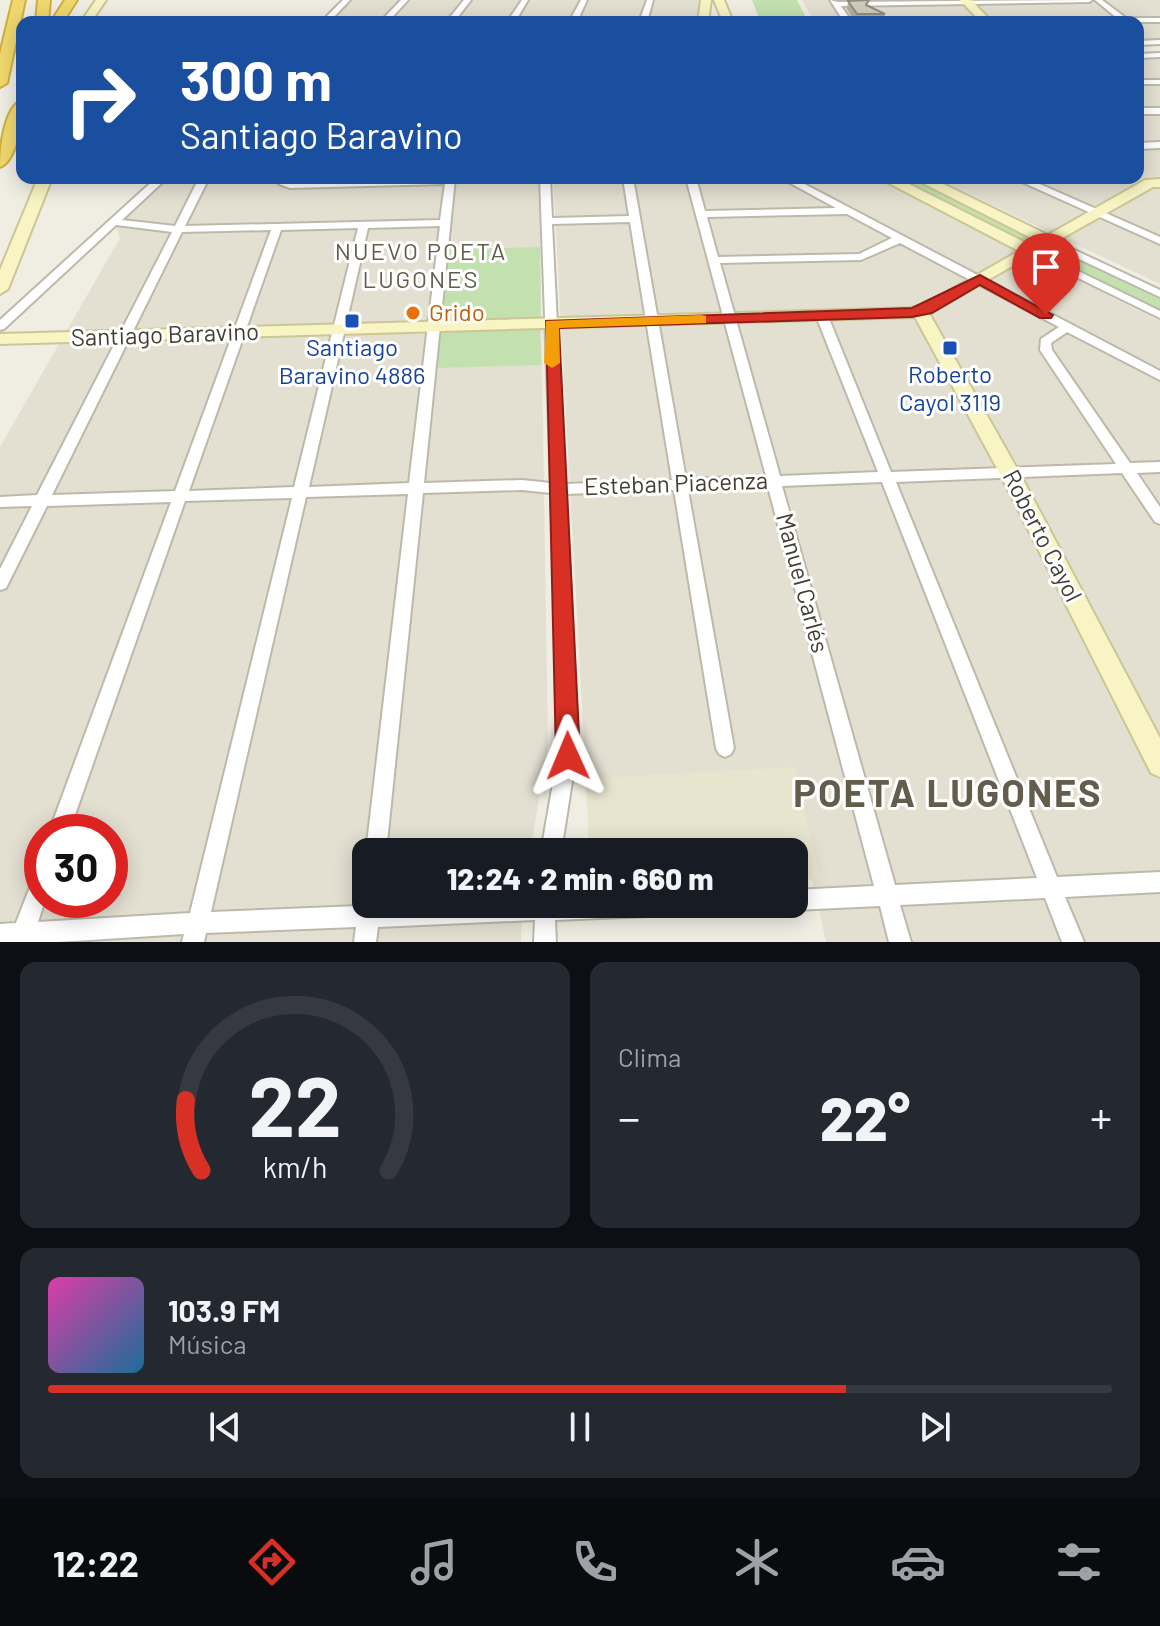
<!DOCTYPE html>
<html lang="es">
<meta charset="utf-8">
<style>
body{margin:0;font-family:Barlow,sans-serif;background:#242831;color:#f1f3f6;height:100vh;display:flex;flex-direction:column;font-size:30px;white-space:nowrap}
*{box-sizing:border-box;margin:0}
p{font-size:26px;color:#9ea1a6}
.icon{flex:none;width:44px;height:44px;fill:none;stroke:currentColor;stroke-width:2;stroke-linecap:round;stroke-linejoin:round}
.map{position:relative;height:942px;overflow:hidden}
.sheet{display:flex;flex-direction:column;gap:20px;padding:20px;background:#0d0f14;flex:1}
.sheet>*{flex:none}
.guide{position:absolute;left:16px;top:16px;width:1128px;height:168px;border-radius:16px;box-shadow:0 4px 20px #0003;background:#1a4fa0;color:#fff;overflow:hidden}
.speed{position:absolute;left:24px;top:814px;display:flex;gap:16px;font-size:40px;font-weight:700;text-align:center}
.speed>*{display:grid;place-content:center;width:104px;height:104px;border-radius:50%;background:#171b24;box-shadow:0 4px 20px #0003;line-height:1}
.speed .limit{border:12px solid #d22;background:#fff;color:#111}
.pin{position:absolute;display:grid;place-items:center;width:68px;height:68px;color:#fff;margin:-82px -34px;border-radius:50% 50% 50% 0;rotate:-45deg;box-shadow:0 0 8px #0007}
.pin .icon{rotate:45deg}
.me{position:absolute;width:88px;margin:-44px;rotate:359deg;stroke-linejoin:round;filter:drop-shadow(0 0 6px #0008)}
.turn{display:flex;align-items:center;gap:28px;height:168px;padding:0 32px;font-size:36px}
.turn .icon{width:104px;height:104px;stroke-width:2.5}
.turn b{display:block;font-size:56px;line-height:68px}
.big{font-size:60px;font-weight:800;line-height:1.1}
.sheet .card{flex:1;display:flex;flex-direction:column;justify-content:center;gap:12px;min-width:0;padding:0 28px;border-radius:16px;background:#242831}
.sheet .dial{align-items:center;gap:0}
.dial svg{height:208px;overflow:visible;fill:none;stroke:#363941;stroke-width:7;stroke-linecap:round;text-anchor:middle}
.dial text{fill:#f1f3f6;stroke:none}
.song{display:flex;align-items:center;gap:24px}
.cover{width:96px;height:96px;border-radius:12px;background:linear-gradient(135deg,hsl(320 70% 55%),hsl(200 70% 35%))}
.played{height:8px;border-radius:4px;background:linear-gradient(90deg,#d93025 75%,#363941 75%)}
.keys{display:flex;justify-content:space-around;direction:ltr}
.heat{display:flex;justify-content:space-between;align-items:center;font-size:44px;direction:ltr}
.sheet .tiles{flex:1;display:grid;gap:20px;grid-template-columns:1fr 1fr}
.card:last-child{grid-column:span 2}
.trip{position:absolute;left:352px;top:838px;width:456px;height:80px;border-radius:16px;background:#171b24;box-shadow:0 4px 20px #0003;font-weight:800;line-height:80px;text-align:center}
.tab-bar{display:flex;height:128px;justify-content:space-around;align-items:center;background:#090b0e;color:#9ea1a6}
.tab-bar .icon{width:56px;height:56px}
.tab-bar .selected{color:#d93025}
.tab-bar b{font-size:36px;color:#f1f3f6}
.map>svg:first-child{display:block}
.residential{fill:#e3e0d2;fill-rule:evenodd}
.education{fill:#e8e5ce}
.green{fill:#c3e1af}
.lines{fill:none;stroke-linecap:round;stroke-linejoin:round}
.street-casing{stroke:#bdb9aa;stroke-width:4}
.secondary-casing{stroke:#ccc696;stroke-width:4}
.highway-casing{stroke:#ceaf3f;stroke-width:4}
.street{fill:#fff;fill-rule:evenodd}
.secondary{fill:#f9f4c4;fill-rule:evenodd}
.highway{fill:#f0d86e;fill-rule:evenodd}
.wall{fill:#b3afa0}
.building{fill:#d0cbba;stroke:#928e82;stroke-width:2}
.route{fill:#d93025;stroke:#8d1f18;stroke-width:2}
.slow{fill:#f59e0b}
.food-dot{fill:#e8710a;stroke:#fff;stroke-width:3}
.transit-dot{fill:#1a4fb4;stroke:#fff;stroke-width:3}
.labels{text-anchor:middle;stroke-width:6;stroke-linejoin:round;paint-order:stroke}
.far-quarter-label{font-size:24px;letter-spacing:2px;fill:#635d4c;stroke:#fff}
.food-label{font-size:24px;fill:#c56008;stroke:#fff;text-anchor:start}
.street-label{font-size:24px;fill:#413e34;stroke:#fff}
.transit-label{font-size:24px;fill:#164399;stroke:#fff}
.near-district-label{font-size:38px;font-weight:bold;letter-spacing:2px;fill:#635d4c;stroke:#fff}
</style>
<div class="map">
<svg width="1160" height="942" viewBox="0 0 1160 942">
<rect width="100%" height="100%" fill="#f0eee3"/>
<g class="residential">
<polygon points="345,0 701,0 702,3 699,22 322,22"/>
<polygon points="802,0 1160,0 1160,44 1138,44 1138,22 815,22"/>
<polygon points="1138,54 1160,54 1160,284 935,178 1138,178"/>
<path d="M161 178H539L548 745 530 852H366V904H522L521 942H0V447L120 238 114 221ZM42 832H110V900H42Z"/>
<polygon points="553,178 876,178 1160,321 1160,942 826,942 812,879 819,879 794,768 586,779"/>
</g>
<polygon class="education" points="795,767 820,879 794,880 794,852 589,852 586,779"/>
<g class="green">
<polygon points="752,0 797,0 808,21 760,21"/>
<polygon points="893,178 915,178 1037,238 1026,244"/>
<polygon points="1053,246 1160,298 1160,311 1042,252"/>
<polygon points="540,247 541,319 440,321 448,249"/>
<polygon points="540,327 541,365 437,368 441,330"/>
</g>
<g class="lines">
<g class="street-casing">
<g id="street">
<polygon points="343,0 350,0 329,22 321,22"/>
<polygon points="401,0 408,0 388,22 380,22"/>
<polygon points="464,0 471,0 454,22 446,22"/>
<polygon points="522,0 528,0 515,22 507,22"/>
<polygon points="581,0 587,0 577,22 569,22"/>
<polygon points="647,0 653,0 647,22 639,22"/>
<polygon points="830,0 838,2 1092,0 1089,2 841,6 852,22 844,22"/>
<polygon points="1095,0 1102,0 1126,18 1160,18 1160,22 1008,22 1012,20 1117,18"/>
<polygon points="1160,40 1160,44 1138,45 1138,41"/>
<polygon points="1160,53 1160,57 1138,58 1138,54"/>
<rect x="1138" y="80" width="22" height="4"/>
<rect x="1138" y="108" width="22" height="6"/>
<polygon points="1160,142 1160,148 1138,149 1138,143"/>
<path d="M156 178H167L122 220 175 226 199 178H209L185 226 440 220 445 184 290 188 279 184 276 178H286L291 182 455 178 424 483 522 480 551 483 540 178H550L552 218 629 216 623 178H633L686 479 766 476 686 178H696L705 211 836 208 781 178H793L1160 371V380L1067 332 1051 343 1052 350 1130 463 1160 462V472L1137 473 1160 507V524L1155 522 1122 473 896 482 1057 877 1160 872V892L1065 897 1084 942H1062L1045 898 900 905 911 942H889L880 906 794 910 787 907 785 904H794V890L874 886 768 487 688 490 734 748 731 754 725 757 719 754 716 748 674 490 566 494 578 743 561 852H541L560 743 551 493 522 490 423 493 386 852H366L408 494 306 497 211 912 359 906 363 897 366 895V904L380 906 706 904 703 911 696 914 555 920 556 942H534L535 920 378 927 376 942H354L356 927 206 933 204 942H182L184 934 58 942H0V924L16 923 35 874 42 871V900H45L38 922 190 913 292 498 185 501 69 832H49L171 502 47 506 6 588 0 590V569L32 506 0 507V497L37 495 172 232 116 225 4 329 0 330V320ZM847 214 892 238 859 254 718 257 707 217ZM630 222 672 480 565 484 552 224ZM440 226 409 483 309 487 368 228ZM358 228 294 487 189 491 281 230ZM271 230 175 491 52 495 182 232ZM900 243 1059 327 1041 339 1040 350 1116 464 891 472 828 316 822 313 816 316 878 472 780 476 720 263 861 260ZM882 482 1037 878 895 885 782 486Z"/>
<polygon points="1013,178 1026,178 1160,237 1160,244"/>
<polygon points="1049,238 1160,290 1160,297 1045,243 1045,239"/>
<polygon points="1031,248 1160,311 1160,318 1027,253 1026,251"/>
</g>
</g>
<g class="secondary-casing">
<g id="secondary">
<polygon points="96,0 106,0 91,22 81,22"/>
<polygon points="701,0 711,0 708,22 698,22"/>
<polygon points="714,0 724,0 733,22 723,22"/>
<polygon points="960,0 971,0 992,22 981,22"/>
<polygon points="38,178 52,178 8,289 0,294 0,270"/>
<polygon points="879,178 897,178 1030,245 1037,241 913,178 931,178 1048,235 1145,180 1160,179 1160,187 1153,187 929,313 1019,472 1160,738 1160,777 1151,773 999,472 915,317 0,344 0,334 911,308 926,304 1019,251"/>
</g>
</g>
<g class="highway-casing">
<g id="highway">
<polygon points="13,0 25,0 7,83 0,87 0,54"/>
<polygon points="38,0 50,0 48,22 36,22"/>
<polygon points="65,0 77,0 63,22 51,22"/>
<path d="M22 100C22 117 18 160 0 167 0 149 4 107 22 100Z"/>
</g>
</g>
<use href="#street" class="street"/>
<use href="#secondary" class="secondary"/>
<use href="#highway" class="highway"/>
</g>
<polygon class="wall" points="848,1 868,6 885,14 883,22 855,22 847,9"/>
<polygon class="building" points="869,0 866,5 885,14 857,14 848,1"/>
<polygon class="route" points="980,275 1053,315 1051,318 1040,318 980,285 932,313 912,317 559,328 580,756 576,764 568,767 560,764 556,756 546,321 912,308"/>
<polygon class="slow" points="701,315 706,316 706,323 559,328 560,363 552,368 544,363 546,321"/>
<circle class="food-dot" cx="413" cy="313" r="8"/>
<g class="transit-dot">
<rect x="344" y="313" width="16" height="16" rx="4"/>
<rect x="942" y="340" width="16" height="16" rx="4"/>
</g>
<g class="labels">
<g class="far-quarter-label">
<text x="421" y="260">NUEVO POETA<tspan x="421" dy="28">LUGONES</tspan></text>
</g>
<g class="food-label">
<text x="429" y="321">Grido</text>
</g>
<g class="street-label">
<text transform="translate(165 335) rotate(-2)" y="8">Santiago Baravino</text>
<text transform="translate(676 484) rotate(-2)" y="8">Esteban Piacenza</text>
<text transform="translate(1042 536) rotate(63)" y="8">Roberto Cayol</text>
<text transform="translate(802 583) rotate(75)" y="8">Manuel Carlés</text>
</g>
<g class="transit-label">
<text x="352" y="356">Santiago<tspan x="352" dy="28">Baravino 4886</tspan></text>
<text x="950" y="383">Roberto<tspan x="950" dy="28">Cayol 3119</tspan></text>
</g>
<g class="near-district-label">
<text x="948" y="807">POETA LUGONES</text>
</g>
</g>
</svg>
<div class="speed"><div class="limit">30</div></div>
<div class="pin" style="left:1046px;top:315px;background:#d93025"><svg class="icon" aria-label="arrive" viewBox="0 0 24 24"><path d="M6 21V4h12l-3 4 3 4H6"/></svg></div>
<svg class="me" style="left:568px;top:756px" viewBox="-20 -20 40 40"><path d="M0-17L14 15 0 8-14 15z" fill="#d93025" stroke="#fff" stroke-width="4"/></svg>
<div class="trip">12:24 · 2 min · 660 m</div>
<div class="guide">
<div class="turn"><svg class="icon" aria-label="right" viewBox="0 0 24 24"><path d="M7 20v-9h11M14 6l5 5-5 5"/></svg><div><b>300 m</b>Santiago Baravino</div></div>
</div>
</div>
<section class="sheet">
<div class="tiles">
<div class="card dial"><svg viewBox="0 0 100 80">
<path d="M14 69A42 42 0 1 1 86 69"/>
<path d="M14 69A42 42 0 0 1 8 42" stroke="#d93025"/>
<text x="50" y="56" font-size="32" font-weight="700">22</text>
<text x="50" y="72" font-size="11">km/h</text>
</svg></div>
<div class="card"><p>Clima</p>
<div class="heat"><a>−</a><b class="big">22°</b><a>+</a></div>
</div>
<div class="card">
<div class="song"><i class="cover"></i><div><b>103.9 FM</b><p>Música</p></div></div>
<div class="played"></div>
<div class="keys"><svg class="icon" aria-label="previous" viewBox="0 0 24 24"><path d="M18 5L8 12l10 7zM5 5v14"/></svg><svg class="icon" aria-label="pause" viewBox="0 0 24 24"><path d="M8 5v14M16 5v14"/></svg><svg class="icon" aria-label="next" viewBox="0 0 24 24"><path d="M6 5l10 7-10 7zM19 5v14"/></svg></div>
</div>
</div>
</section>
<nav class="tab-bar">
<b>12:22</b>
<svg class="icon selected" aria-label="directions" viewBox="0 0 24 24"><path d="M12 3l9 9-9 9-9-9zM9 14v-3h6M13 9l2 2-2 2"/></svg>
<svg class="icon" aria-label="music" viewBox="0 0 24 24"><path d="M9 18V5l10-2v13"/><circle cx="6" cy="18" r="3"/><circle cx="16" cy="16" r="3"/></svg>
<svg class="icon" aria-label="phone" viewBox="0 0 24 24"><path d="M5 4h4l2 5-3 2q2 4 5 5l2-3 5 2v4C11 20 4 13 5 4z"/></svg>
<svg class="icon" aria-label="climate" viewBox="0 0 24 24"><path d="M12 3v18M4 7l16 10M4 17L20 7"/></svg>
<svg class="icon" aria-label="car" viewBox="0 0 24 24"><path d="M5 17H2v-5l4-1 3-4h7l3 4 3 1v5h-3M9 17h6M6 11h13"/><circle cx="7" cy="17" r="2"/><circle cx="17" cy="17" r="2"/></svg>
<svg class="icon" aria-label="filters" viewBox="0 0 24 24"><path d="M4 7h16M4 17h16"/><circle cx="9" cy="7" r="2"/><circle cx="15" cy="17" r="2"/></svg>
</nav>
